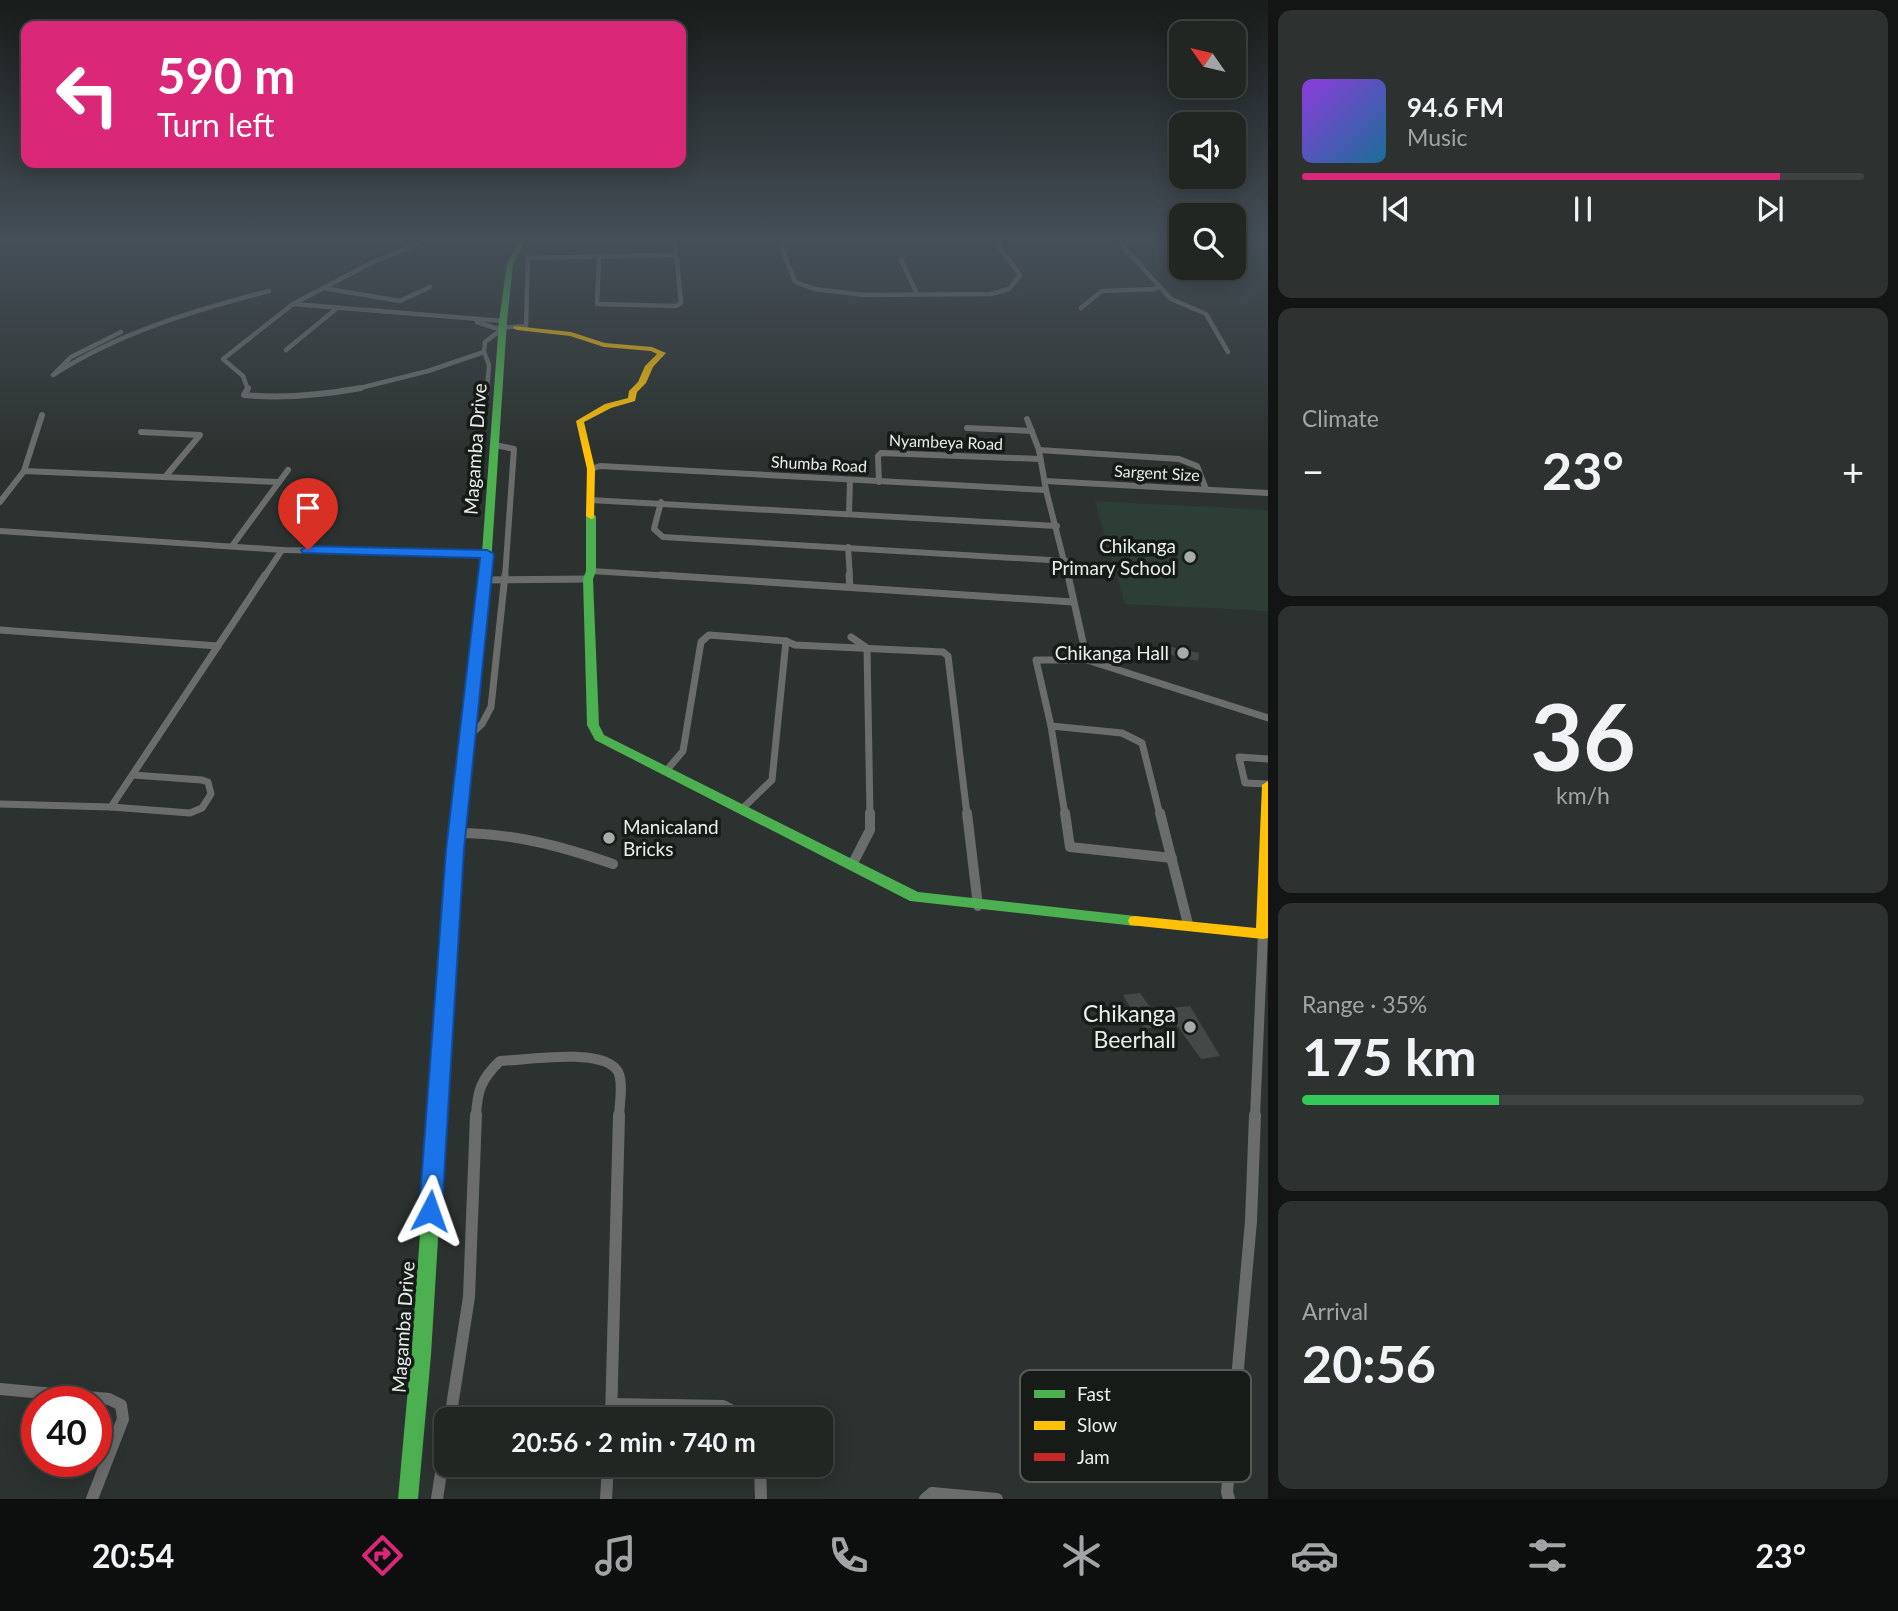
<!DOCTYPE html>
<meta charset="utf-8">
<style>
body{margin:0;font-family:Lato,sans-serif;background:#2d3230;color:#f1f3f6;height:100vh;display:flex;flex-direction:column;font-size:26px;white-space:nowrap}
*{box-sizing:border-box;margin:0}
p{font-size:23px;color:#a2a5a6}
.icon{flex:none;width:38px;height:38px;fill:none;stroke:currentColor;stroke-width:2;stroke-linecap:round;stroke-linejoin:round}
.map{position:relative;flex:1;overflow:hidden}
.sheet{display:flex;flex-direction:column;gap:10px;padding:10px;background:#121513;width:630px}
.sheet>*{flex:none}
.guide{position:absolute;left:21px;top:21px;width:665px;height:147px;border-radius:14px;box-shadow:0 4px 18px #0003,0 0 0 2px #3e4341;background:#db2777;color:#fff;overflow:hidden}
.needle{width:46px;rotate:304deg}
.fabs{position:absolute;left:1169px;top:21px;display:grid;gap:14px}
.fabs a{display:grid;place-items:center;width:77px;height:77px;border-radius:14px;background:#212623;box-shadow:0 4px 18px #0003,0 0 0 2px #3e4341;font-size:35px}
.speed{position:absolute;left:21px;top:1386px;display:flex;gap:14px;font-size:35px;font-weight:700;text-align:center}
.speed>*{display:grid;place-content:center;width:91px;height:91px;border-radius:50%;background:#212623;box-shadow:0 4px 18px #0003,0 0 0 2px #3e4341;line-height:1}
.speed .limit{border:10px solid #d22;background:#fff;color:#111}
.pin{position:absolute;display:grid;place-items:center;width:60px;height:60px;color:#fff;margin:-72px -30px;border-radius:50% 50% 50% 0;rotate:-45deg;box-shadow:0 0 7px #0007}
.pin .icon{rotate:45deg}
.me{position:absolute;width:77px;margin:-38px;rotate:4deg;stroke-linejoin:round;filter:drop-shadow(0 0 5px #0008)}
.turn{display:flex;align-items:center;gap:24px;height:147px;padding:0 21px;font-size:32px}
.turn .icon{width:91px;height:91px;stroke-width:2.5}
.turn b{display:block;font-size:49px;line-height:60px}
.big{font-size:52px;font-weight:700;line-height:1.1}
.sheet .widget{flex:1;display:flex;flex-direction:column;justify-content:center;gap:10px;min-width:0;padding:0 24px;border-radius:14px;background:#2d3230}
.sheet .dial{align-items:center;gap:0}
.dial b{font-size:91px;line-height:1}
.song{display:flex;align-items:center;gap:21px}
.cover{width:84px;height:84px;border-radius:10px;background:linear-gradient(135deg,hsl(270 70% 55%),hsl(200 70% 35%))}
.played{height:7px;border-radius:4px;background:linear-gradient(90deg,#db2777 85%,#3e4341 85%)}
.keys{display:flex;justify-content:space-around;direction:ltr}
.heat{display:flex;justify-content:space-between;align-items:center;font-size:38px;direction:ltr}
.charge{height:10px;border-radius:5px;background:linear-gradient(90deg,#34c759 35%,#3e4341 0)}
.trip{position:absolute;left:434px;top:1407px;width:399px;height:70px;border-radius:14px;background:#212623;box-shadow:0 4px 18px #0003,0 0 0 2px #3e4341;font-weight:700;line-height:70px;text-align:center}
.tabs{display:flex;height:112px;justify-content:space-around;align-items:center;background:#0d0f0e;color:#a2a5a6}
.tabs .icon{width:49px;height:49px}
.tabs .current{color:#db2777}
.tabs b{font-size:32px;color:#f1f3f6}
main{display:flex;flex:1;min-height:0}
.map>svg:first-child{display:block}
.built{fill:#2d3e36}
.building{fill:#434946}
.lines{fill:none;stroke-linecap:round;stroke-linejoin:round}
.street-far4{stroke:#6b6d6d;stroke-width:4.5}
.street-far3{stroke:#6b6d6d;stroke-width:6}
.street-far2{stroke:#6b6d6d;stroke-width:7}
.street-far1{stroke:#6b6d6d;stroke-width:10}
.street{stroke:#6b6d6d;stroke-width:12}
.fast{fill:#4caf50;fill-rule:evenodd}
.slow{fill:#ffc107;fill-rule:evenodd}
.jam{fill:#c62828;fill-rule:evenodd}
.route{fill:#1a73e8;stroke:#114b97;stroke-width:2}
.poi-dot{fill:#a6ada9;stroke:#161b18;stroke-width:2.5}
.labels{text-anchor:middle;stroke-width:7;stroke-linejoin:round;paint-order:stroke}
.far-street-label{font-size:16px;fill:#e7efeb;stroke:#161b18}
.street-label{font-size:19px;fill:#e7efeb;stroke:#161b18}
.poi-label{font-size:19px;fill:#e7efeb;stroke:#161b18;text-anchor:end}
.near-poi-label{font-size:23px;fill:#e7efeb;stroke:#161b18;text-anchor:end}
.key{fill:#161b18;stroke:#555b57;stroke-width:2}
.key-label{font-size:19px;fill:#e7efeb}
</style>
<main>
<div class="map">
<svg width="1268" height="1499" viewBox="0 0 1268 1499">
<rect width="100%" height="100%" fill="#2c322f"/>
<polygon class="built" points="1095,501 1268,510 1268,611 1125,604"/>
<g class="building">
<polygon points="1167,646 1199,653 1198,661 1166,654"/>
<polygon points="1140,993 1152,1010 1190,1006 1220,1056 1201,1059 1176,1024 1143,1029 1123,995"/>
</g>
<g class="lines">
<g class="street-far4">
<polyline points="779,241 795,282 815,289 864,295 991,294 1009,289 1020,275 995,241"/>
<polyline points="418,244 373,262 293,304 503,321"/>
<polyline points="599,257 597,304 676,306 681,303 675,241"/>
<polyline points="901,260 917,294"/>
<polyline points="1159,286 1171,299 1206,314 1228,352"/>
<polyline points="323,288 400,301 430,287"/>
<polyline points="1081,308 1102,291 1154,289 1159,286 1118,241"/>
<polyline points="477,322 495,328 526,326 528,258 676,255"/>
<path d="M121 332 71 357 53 375C118 333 195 310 269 291"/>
<polyline points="286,350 336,309"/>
<polyline points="484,352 489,365 487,390"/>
<polyline points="248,390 243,376 223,359 293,304"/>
<polyline points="352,390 428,371 484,352 485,342 502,329"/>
</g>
<g class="street-far3">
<path d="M248 388 244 395C284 399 322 395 361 388"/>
<polyline points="482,409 487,388"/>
<polyline points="1027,419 1039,450 1046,490 1068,577"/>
<polyline points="967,428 1032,431"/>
<polyline points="141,432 200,435 165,477"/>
<polyline points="495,445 514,449 505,577"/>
<polyline points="1039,450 1179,459 1197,466 1206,489"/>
<polyline points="591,469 600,466 1046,490"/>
<polyline points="24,471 42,415"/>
<polyline points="1045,481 1268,493"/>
<polyline points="879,482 878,456 881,453 1040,459"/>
<polyline points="590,500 1057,526"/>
<polyline points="0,502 24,471 279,482"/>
<polyline points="661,502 654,529 663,537 1066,561"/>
<polyline points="849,513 850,480"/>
<polyline points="0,531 282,550 487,554"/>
<polyline points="232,546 288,470"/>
<polyline points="848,547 850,577"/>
<polyline points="591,571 688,577"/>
<polyline points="264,577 282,550"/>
</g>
<g class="street-far2">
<polyline points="661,575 1073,602"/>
<polyline points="849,575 850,587"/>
<polyline points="1068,575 1087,660 1268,718"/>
<polyline points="485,580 588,579"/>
<polyline points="0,630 218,646"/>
<polyline points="851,637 867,648 870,815"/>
<polyline points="1087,660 1036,660 1051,726 1122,733 1142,743 1160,815"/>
<polyline points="1051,726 1065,815"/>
<polyline points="468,737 482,724 491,707 505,575"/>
<polyline points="1268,759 1239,757 1245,783 1268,784"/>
<polyline points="666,771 683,751 701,642 709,635 786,641 795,645 943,652 948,656 967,815"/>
<polyline points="0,804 111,807 265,575"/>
<polyline points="111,807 190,813 202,808 211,794 208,782 202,780 133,775"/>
<polyline points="742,809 772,780 786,641"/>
</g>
<g class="street-far1">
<polyline points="967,813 978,906"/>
<polyline points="1065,813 1070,847 1172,858"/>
<polyline points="1160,813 1188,924"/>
<path d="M457 833C513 833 561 846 613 864"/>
<polyline points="852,865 870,830 870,813"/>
<path d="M476 1117C477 1091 481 1079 500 1061 527 1060 598 1048 616 1069 625 1078 619 1105 619 1117"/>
<polyline points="1255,1117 1263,934"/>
</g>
<g class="street">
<polyline points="0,1389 109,1399 121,1405 123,1419 92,1499"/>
<polyline points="612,1404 723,1406 749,1419"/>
<polyline points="450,1419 469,1297 476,1115"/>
<polyline points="611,1419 619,1115"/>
<polyline points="760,1465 761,1499"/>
<polyline points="437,1499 446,1441"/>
<polyline points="606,1499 608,1465"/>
<polyline points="925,1499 932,1493 997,1499"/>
<polyline points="1229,1499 1227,1492 1251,1221 1255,1115"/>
</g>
<g class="fast">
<polygon points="519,241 525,241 513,264 507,321 490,580 471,756 465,760 459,756 480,580 499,321 507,264"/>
<polygon points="591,513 596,516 596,571 593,579 599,725 604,735 918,892 1135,916 1140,917 1142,921 1140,925 1135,926 910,901 595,740 587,725 583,579 586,571 586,516"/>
<polygon points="440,1067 446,1069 448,1074 431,1355 418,1499 398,1499 411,1355 432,1074 434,1069"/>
</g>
<g class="slow">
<polygon points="514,326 571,332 605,343 652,347 666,353 653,367 646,383 637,392 635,401 611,408 584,422 595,469 594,518 591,519 586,516 587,469 576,421 605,404 628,398 629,391 638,382 645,366 657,354 651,351 604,347 570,336 517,330 513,328"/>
<polygon points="1268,781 1268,938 1263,939 1130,925 1128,921 1130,917 1135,916 1256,928 1262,785"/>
</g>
<polygon class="jam" points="465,752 471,756 462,850 448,1074 446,1079 440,1081 434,1079 432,1074 448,850 459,756"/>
</g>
<linearGradient id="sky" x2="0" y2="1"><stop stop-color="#181c1a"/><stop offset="0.53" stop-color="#454f58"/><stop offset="1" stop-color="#454f58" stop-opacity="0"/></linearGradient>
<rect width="1268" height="451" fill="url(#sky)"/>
<polygon class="route" points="308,546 487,550 494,554 464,850 442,1211 439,1218 430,1221 422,1218 419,1211 446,850 480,558 303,553 301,550"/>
<g class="poi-dot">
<circle cx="1190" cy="557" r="7"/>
<circle cx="1183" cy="653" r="7"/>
<circle cx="609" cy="838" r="7"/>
<circle cx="1190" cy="1027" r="7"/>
</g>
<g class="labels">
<g class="far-street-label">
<text transform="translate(946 442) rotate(2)" y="6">Nyambeya Road</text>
<text transform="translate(819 464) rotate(3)" y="6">Shumba Road</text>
<text transform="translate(1157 473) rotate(3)" y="6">Sargent Size</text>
</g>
<g class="street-label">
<text transform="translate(475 449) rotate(-86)" y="7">Magamba Drive</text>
<text transform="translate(403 1327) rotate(-86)" y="7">Magamba Drive</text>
</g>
<g class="poi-label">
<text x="1176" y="553">Chikanga<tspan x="1176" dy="22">Primary School</tspan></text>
<text x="1169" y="660">Chikanga Hall</text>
<text x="623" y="834" text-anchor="start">Manicaland<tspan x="623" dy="22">Bricks</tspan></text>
</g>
<g class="near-poi-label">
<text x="1176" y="1022">Chikanga<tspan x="1176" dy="26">Beerhall</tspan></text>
</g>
</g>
<rect x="1020" y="1370" width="231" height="112" rx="10" class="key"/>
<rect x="1034" y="1390" width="31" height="8" fill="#4caf50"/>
<rect x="1034" y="1421" width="31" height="9" fill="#ffc107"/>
<rect x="1034" y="1453" width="31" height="8" fill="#c62828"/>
<g class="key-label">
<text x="1077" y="1401">Fast</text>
<text x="1077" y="1432">Slow</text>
<text x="1077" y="1464">Jam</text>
</g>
</svg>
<div class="fabs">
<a><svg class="needle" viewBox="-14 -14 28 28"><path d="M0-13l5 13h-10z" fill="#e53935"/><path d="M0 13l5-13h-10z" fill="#a2a5a6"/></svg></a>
<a><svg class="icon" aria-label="sound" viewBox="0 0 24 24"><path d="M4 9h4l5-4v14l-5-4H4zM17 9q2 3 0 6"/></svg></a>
<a><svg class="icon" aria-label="search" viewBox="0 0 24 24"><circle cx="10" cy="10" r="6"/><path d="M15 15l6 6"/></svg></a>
</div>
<div class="speed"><div class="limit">40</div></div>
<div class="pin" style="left:308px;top:550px;background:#d93025"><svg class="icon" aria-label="arrive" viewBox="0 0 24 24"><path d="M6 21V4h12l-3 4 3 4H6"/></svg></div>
<svg class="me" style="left:430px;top:1211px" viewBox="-20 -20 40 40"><path d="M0-17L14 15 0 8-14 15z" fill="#1a73e8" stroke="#fff" stroke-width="4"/></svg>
<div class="trip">20:56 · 2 min · 740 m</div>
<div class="guide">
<div class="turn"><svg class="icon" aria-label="left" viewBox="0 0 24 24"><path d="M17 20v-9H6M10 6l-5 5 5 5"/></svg><div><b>590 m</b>Turn left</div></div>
</div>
</div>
<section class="sheet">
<div class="widget">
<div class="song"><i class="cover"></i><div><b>94.6 FM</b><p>Music</p></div></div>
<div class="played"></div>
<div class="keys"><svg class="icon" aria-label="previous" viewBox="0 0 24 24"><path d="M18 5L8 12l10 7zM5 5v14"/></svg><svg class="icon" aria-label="pause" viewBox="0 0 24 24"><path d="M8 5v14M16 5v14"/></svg><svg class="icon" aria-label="next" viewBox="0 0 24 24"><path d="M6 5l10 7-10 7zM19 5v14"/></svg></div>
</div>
<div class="widget"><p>Climate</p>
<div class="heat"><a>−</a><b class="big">23°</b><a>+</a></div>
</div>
<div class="widget dial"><b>36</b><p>km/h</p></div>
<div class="widget"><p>Range · 35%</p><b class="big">175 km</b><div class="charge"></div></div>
<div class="widget"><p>Arrival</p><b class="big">20:56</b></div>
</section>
</main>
<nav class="tabs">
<b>20:54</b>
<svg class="icon current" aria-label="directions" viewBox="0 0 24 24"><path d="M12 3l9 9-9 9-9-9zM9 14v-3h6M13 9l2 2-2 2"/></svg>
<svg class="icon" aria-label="music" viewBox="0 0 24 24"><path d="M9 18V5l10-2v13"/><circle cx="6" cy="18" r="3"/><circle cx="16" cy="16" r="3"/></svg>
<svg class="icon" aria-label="phone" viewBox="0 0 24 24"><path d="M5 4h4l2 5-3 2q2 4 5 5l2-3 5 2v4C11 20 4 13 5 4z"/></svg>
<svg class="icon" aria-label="climate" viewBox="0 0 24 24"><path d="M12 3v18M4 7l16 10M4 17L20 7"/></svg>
<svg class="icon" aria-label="car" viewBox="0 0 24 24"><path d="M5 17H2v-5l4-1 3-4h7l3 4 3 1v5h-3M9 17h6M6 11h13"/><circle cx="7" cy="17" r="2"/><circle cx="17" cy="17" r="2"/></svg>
<svg class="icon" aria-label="filters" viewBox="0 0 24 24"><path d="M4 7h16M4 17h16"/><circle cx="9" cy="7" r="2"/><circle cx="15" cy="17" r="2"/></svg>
<b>23°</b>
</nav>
